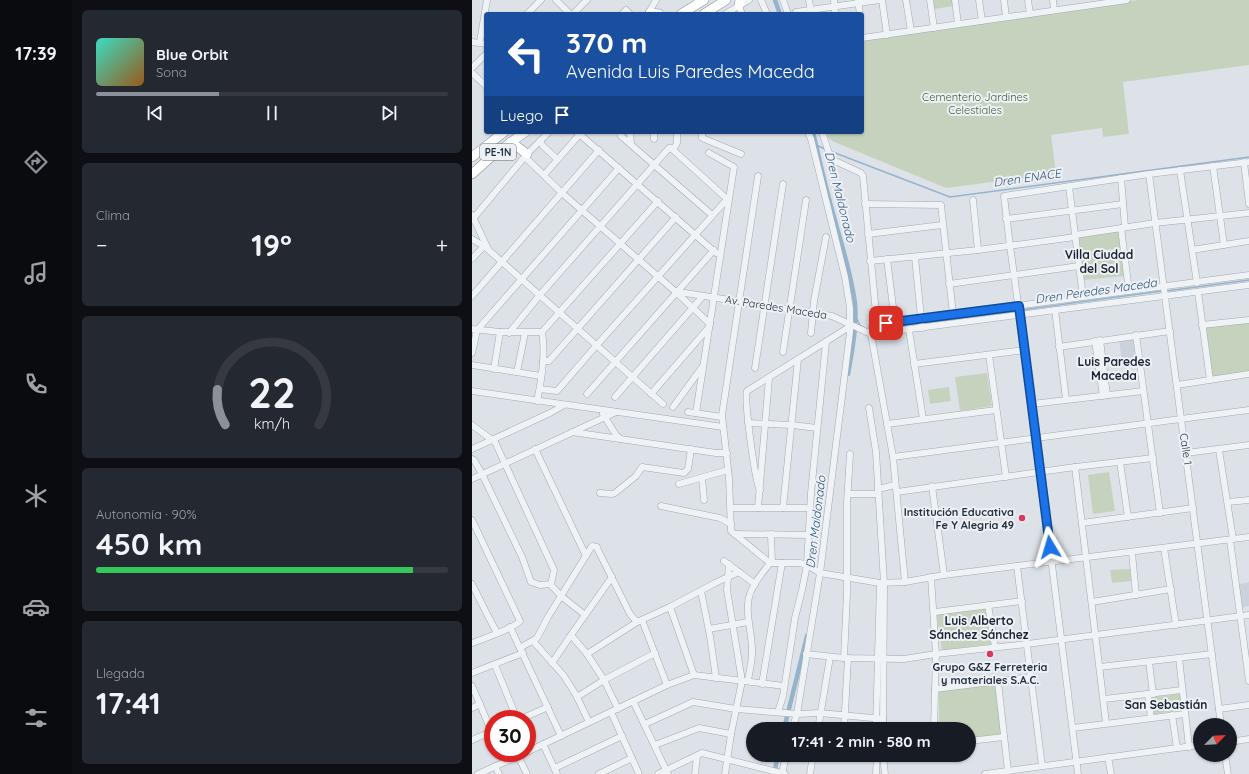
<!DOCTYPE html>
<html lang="es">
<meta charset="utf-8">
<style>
body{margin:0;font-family:Quicksand,sans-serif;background:#242831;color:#f1f3f6;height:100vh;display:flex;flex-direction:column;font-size:15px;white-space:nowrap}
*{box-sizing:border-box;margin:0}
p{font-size:13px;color:#9ea1a6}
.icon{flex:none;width:22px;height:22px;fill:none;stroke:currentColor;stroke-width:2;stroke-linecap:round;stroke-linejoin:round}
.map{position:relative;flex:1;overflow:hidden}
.panel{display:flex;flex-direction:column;gap:10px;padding:10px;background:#0d0f14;width:400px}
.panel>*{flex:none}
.guide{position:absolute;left:12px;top:12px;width:380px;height:122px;border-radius:4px;box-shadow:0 1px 3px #0004;background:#1a4fa0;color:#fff;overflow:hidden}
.needle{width:26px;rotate:65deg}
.fabs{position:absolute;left:721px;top:718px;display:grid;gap:8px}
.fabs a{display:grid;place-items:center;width:44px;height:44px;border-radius:50%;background:#171b24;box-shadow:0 1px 3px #0004;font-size:20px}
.speed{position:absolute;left:12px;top:710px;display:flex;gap:8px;font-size:20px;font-weight:700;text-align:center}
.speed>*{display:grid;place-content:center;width:52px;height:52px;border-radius:50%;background:#171b24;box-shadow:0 1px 3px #0004;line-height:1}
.speed .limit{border:6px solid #d22;background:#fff;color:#111}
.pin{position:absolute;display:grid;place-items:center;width:34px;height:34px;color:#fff;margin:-17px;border-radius:8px;box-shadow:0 2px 6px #0006}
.me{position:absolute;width:44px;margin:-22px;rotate:353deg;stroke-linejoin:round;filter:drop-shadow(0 0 3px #0008)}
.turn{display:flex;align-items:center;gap:14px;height:84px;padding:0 16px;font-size:18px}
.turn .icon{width:52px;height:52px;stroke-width:2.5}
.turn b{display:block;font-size:28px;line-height:34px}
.then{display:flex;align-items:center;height:38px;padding:0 16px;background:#0003;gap:8px;font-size:15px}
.big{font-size:30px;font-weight:700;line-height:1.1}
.panel .card{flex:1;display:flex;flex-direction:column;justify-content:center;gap:6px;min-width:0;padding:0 14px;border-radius:6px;background:#242831}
.panel .dial{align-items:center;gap:0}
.dial svg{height:104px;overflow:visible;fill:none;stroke:#363941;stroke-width:7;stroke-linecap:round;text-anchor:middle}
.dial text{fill:#f1f3f6;stroke:none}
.song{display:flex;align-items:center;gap:12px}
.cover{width:48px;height:48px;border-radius:6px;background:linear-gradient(135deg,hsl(170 70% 55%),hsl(30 70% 35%))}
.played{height:4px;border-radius:2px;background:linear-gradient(90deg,#8c9099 35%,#363941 35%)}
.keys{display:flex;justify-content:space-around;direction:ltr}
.heat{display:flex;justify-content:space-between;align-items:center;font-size:22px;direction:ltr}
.charge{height:6px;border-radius:3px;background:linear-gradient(90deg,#34c759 90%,#363941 0)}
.trip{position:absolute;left:274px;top:722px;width:230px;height:40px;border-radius:20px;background:#171b24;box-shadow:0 1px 3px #0004;font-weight:700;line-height:40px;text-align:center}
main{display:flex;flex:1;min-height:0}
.tabs{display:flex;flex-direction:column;width:72px;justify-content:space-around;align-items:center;background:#090b0e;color:#9ea1a6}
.tabs .icon{width:28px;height:28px}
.tabs .selected{color:#8c9099}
.tabs b{font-size:18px;color:#f1f3f6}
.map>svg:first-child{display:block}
.built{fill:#cbd2db}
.green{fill:#c5d3be}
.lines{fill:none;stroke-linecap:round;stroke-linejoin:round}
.stream{stroke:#95b4cc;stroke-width:1.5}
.canal{stroke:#95b4cc;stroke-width:4.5}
.minor-casing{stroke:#a2a9b2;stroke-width:7}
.highway-casing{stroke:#8391a0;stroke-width:10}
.minor{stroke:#f0f3f6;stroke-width:6}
.highway{stroke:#fff;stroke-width:9}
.route-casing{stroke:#114b97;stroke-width:10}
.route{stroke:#1a73e8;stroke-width:7}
.poi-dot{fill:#d9375c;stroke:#edf1f6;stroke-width:1.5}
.labels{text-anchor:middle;stroke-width:4;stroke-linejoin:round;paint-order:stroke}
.shield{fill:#edf1f6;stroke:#616b77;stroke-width:1}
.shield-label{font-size:10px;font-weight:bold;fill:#253140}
.park-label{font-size:11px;fill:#3d5d32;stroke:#edf1f6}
.street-label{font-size:11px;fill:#253140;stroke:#edf1f6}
.poi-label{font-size:11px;font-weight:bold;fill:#253140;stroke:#edf1f6;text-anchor:end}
.water-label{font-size:12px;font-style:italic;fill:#2c5477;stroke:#edf1f6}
.neighbourhood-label{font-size:12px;font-weight:bold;fill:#182231;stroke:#edf1f6}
</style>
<main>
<nav class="tabs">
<b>17:39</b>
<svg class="icon selected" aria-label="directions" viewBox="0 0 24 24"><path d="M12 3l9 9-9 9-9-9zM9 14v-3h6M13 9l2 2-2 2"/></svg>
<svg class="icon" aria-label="music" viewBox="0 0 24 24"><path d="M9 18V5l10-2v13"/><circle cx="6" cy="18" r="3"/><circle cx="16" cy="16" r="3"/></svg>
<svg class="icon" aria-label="phone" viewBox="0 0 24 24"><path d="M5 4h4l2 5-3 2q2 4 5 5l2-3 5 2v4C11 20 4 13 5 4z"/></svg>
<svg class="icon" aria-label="climate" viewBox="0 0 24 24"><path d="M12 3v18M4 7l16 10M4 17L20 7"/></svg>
<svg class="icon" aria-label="car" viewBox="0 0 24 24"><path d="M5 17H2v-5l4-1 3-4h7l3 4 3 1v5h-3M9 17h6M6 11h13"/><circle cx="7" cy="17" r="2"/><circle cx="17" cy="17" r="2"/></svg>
<svg class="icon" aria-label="filters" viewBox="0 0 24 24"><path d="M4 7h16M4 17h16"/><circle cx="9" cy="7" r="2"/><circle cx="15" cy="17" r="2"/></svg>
</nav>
<section class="panel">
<div class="card">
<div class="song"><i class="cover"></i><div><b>Blue Orbit</b><p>Sona</p></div></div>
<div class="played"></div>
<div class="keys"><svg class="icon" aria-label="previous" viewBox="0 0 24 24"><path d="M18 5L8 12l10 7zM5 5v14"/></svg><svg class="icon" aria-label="pause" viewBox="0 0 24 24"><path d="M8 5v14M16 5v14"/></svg><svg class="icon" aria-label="next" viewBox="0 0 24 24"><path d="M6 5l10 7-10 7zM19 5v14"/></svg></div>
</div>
<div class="card"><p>Clima</p>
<div class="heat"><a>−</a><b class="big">19°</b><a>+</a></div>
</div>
<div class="card dial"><svg viewBox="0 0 100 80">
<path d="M14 69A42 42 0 1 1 86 69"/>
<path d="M14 69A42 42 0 0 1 8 42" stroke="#8c9099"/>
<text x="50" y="56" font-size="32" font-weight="700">22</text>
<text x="50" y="72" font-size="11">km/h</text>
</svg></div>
<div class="card"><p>Autonomía · 90%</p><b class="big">450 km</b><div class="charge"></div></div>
<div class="card"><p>Llegada</p><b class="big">17:41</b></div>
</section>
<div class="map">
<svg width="777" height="774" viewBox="0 0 777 774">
<rect width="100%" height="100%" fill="#dde2e8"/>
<g class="built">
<polygon points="661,339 663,360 650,362 647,340"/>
<polygon points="777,582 777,606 771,607 769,604 767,586 768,584"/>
</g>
<g class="green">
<polygon points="461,0 481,0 482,6 462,9"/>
<polygon points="666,0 777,0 777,65 651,82 657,134 631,137 630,128 579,135 584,174 474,188 360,141 356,137 355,132 390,132 390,40"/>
<polygon points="646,230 648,232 650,248 608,253 606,235"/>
<polygon points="648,249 652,276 611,280 608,254"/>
<polygon points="777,320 777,373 740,378 733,326"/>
<polygon points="515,373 520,406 488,411 483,377"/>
<polygon points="477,387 479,401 458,404 456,390"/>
<polygon points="637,472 643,511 621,514 616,475"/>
<polygon points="658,569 659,581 640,583 638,570"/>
<polygon points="513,608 515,609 520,644 470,650 465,616 466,614"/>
<polygon points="524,685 530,735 497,738 497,729 467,729 467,691"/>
<polygon points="709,694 711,710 682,714 680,697"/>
</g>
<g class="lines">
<g class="stream">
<polyline points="344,145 353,149"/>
<polyline points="358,151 478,197 777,157"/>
<polyline points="694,291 777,280"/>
<polyline points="549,310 690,291"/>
<polyline points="383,315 388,325 391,327"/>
<polyline points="452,323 545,311"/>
<polyline points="426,326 448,323"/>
<polyline points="402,330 422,326"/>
</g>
<g class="canal">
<polyline points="303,0 308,14"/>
<path d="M341 132C348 163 355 194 364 224 371 250 380 277 383 304 385 327 380 351 376 374"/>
<polyline points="312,729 335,636"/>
<polyline points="302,774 306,755"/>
</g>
<g class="minor-casing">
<g id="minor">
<polyline points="84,0 98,14"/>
<polyline points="289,0 295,14"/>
<polyline points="311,0 316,14"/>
<polyline points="337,0 339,12"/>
<polyline points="362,0 363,14"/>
<polyline points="386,0 388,14"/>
<polyline points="410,0 415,35"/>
<polyline points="434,0 439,31"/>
<polyline points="458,0 462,28"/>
<polyline points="483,0 486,24"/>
<polyline points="507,0 510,21"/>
<polyline points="532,0 534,17"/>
<polyline points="556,0 558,14"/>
<polyline points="581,0 582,10"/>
<polyline points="267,6 270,14"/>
<polyline points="324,12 408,0"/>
<polyline points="55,14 69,0"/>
<polyline points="101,14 115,0"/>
<polyline points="150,14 154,10 158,14"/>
<polyline points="176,14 184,0"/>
<polyline points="253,14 277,0"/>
<polyline points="390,38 655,0"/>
<polyline points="0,42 14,44"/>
<polyline points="8,42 15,0"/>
<polyline points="0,68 14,54"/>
<polyline points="0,73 14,86"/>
<polyline points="105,132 244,253"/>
<polyline points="158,132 159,144"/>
<polyline points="182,132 182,139"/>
<polyline points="230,132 230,138 269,154"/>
<polyline points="350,132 359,159 389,173 391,176 405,324"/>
<polyline points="149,136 240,215"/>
<polyline points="68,141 71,146 85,159"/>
<polyline points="201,150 205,143 205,132"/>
<polyline points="53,157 90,193 205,293 238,324"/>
<polyline points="772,162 777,204"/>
<polyline points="741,166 752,245"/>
<polyline points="708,170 725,283"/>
<polyline points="677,174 749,725"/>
<polyline points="72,175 108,134"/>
<polyline points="286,176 250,415 257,478 259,531 298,563 328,563 335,565 348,573 408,583 433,582 472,575 777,537"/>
<polyline points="649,178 653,227"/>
<polyline points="597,187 611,297"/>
<polyline points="501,200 506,250"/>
<polyline points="393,204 469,205 481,314"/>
<polyline points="0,215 16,249"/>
<polyline points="534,219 651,204"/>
<polyline points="0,220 55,154 77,132"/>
<polyline points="649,228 657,291"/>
<polyline points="396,234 470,225"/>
<polyline points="603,235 683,223 777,213"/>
<polyline points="0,239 12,246 191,404"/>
<polyline points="720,250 777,241"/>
<polyline points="443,257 450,328"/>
<polyline points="0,259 12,246"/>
<polyline points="415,259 424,331"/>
<polyline points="398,261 506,250 603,237"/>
<polyline points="477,284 607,266"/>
<polyline points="726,292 738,380"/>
<polyline points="205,293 213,293 360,316 399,334"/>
<polyline points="0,296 127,150"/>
<polyline points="583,310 594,399"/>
<polyline points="730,325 777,320"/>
<polyline points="0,329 28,332 70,332 186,201"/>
<polyline points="437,330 451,419"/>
<polyline points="37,333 67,296 197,148 199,148 255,199"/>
<polyline points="339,333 342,301 354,237"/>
<polyline points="399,334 777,285"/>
<polyline points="664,335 688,513"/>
<polyline points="628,340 635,395"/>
<polyline points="623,341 631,396"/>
<polyline points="587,347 698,331"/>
<polyline points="311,352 334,200"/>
<polyline points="0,353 5,330 147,168"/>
<polyline points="517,355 534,477"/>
<polyline points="71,361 77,361 204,217"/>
<polyline points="442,364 553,350"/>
<polyline points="0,365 69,376"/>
<polyline points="283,368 311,184"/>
<polyline points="22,369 28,332"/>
<polyline points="45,372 53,333"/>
<polyline points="705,385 777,374"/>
<polyline points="68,389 85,391 124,346 257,197"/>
<polyline points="0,391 251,427"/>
<polyline points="115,394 242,250"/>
<polyline points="179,394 237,327"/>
<polyline points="143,397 231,296"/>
<path d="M65 401C70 378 74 354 70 332"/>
<polyline points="560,404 671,391"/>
<polyline points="201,407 231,366"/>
<polyline points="397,408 404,452 412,583 411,729"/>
<polyline points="216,412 250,417"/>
<polyline points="224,413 262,167 237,153"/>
<polyline points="131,414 144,435 149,439"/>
<polyline points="276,423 320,425 345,428"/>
<polyline points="415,424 524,410"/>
<polyline points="0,425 23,442 82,570 79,585 89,596 113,615"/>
<polyline points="100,432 244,453 255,453"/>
<polyline points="0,449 78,413 92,405"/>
<polyline points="63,449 114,556"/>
<polyline points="747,450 761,539"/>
<polyline points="714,453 777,445"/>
<polyline points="421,457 777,410"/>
<polyline points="0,459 2,460 10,474 50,557 59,582 68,585 79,584"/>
<polyline points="648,462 656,517"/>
<polyline points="603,467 634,723"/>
<polyline points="230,478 232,500"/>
<polyline points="0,479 144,412"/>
<polyline points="207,484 256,470"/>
<polyline points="460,486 472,575"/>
<polyline points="406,489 423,485"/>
<path d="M288 490C283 483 272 399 275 391L374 329 378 325"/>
<polyline points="425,492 603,467 681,458"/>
<polyline points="128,493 140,494 143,493 164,476 170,467 212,473 216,469 219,449"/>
<polyline points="376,494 406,494"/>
<polyline points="756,502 777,500"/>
<polyline points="189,506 248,518 259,524"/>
<polyline points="259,508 338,508"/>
<polyline points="286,508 297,378"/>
<polyline points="311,508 326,359"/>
<path d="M0 520 48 621C41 629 11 639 0 643"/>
<polyline points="610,523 721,508"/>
<polyline points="263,534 336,535"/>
<polyline points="299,534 300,563"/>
<polyline points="758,540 777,681"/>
<polyline points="692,548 704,625"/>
<polyline points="660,553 664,595"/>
<polyline points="252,561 283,584"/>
<polyline points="545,566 570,766"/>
<polyline points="459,577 464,654 462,729"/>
<polyline points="433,582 421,457 399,334 400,326 401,325 777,275"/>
<polyline points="0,584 16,616 25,633"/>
<polyline points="229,591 238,636 244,678"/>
<polyline points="620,602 699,589"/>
<polyline points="516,605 523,647"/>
<polyline points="198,607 222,675"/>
<polyline points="463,612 550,601"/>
<polyline points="170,620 195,685"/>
<polyline points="38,627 89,736"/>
<polyline points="237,629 276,622"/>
<polyline points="99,635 115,654 132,680 146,709"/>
<polyline points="61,641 92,676 104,695 117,722"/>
<polyline points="48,648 65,638 76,617 120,546 125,547 126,550 158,614 165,622"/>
<polyline points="115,654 165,622 198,607 243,583 267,572"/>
<polyline points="334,654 372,658 432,659 464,654 555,644 777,615"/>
<polyline points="372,658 375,594 375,502 378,454"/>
<polyline points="707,658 717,747"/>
<polyline points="677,662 681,694"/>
<polyline points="80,663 99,635 140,577"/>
<polyline points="23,665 45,719"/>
<polyline points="628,667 740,654"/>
<polyline points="0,673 51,653"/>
<path d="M276 681C277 672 280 663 280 653 281 632 270 609 280 589 284 580 292 571 298 563"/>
<polyline points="526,682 536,771"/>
<polyline points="290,684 310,563"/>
<polyline points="0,686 21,735"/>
<polyline points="463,689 559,677"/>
<polyline points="676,694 679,718"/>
<polyline points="105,697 132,680 183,653"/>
<polyline points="632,699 710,690"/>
<polyline points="161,701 196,774"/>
<polyline points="0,708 8,704"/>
<polyline points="747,709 777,705"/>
<polyline points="139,712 167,774"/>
<polyline points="306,712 311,696 323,618 330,590 335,565 339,493 354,342"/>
<polyline points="700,715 705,748"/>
<polyline points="49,719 76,707"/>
<polyline points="173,724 221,702 264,709 325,714 348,713 411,719"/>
<polyline points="601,728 713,714"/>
<polyline points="320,729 325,714 348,573 378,332 378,308 373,277 339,139 336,132"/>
<polyline points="346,729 358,657"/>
<polyline points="372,729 376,658"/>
<polyline points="404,729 408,583"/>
<polyline points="0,740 21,731"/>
<polyline points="497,741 532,737"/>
<polyline points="758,742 777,739"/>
<polyline points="71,744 85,774"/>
<polyline points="183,745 227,728 259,734"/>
<polyline points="55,752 195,685 222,675 312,686"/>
<polyline points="29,753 33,762"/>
<polyline points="411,755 413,774"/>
<polyline points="753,755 756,774"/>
<polyline points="46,756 55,774"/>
<polyline points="636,757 639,774"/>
<polyline points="23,766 27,774"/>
<polyline points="83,768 150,736"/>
<polyline points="6,774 53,753"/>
<polyline points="127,774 160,758"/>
<polyline points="186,774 230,753 313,774"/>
<polyline points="223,774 225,756"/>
<polyline points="253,774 259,734 270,681 255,590 257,564"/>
<polyline points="310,774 314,755"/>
<polyline points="338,774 341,755"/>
<polyline points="404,774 405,755"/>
<polyline points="513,774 728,745"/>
<polyline points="606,774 560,404 538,246 532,196 677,174 777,162"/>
</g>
</g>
<g class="highway-casing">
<g id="highway">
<polyline points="267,6 268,0"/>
<polyline points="178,13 187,14"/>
<polyline points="209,14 232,0"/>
<polyline points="232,14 254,0"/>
<polyline points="39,142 55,154"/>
<polyline points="0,157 32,132"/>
<polyline points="0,174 19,157 53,132"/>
</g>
</g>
<use href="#minor" class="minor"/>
<use href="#highway" class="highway"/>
</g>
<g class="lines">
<g class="route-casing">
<polyline id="route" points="414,323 547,306 578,547"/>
</g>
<use href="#route" class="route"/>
</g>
<g class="poi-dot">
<circle cx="550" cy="518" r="4"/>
<circle cx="518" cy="654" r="4"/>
</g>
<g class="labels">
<rect class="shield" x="8" y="144" width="36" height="16" rx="3"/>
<g class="shield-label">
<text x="26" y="156">PE-1N</text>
</g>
<g class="park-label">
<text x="503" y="101">Cementerio Jardines<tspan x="503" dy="13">Celestiales</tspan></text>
</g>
<g class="street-label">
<text transform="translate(304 307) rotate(9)" y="4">Av. Paredes Maceda</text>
<text transform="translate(714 449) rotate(82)" y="4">Calle 1</text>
</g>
<g class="poi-label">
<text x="542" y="516">Institución Educativa<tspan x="542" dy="13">Fe Y Alegria 49</tspan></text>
<text x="518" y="671" text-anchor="middle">Grupo G&amp;Z Ferreteria<tspan x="518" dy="13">y materiales S.A.C.</tspan></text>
</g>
<g class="water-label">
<text transform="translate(555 178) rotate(-8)" y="4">Dren ENACE</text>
<text transform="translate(368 197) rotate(76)" y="4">Dren Maldonado</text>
<text transform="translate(624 291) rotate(-8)" y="4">Dren Peredes Maceda</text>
<text transform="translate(344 522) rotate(-83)" y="4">Dren Maldonado</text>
</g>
<g class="neighbourhood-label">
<text x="627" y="259">Villa Ciudad<tspan x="627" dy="14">del Sol</tspan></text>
<text x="642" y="366">Luis Paredes<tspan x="642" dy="14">Maceda</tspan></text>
<text x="507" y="625">Luis Alberto<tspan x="507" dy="14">Sánchez Sánchez</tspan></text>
<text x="694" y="709">San Sebastián</text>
</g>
</g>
</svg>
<div class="fabs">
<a><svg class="needle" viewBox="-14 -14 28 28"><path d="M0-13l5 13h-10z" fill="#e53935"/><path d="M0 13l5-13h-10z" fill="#9ea1a6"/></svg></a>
</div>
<div class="speed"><div class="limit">30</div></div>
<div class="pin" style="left:414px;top:323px;background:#d93025"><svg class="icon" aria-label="arrive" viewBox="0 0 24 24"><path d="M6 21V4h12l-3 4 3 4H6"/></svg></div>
<svg class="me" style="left:578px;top:547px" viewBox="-20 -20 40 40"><path d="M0-17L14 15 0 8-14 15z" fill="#1a73e8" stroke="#fff" stroke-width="4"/></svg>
<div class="trip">17:41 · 2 min · 580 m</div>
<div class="guide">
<div class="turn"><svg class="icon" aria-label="left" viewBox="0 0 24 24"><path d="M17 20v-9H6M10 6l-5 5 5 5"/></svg><div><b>370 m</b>Avenida Luis Paredes Maceda</div></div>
<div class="then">Luego<svg class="icon" aria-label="arrive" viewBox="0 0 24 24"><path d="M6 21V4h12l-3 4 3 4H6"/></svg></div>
</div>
</div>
</main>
